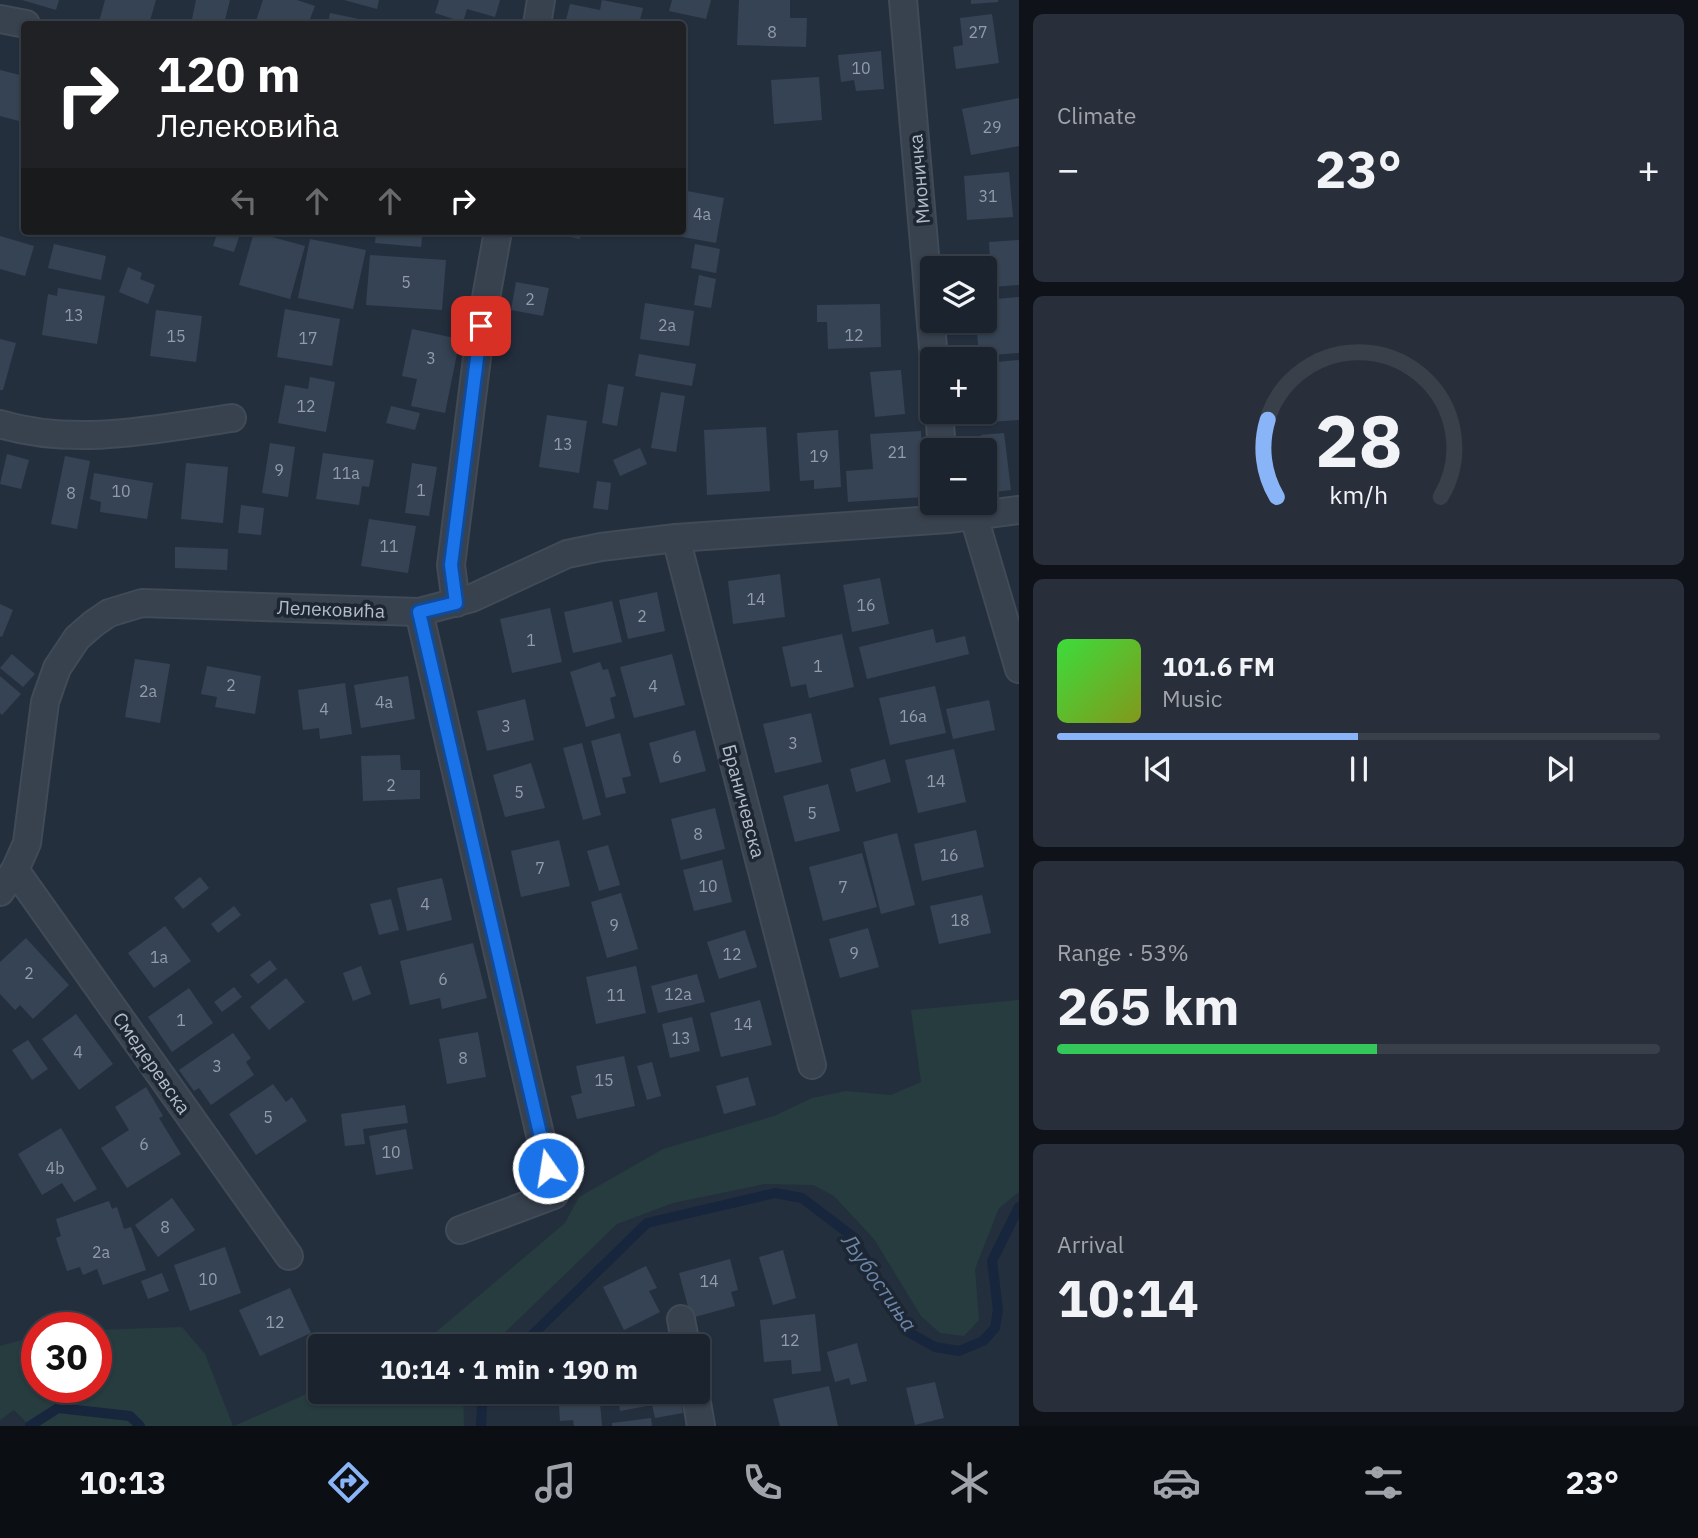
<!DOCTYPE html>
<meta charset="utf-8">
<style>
body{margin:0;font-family:"IBM Plex Sans",sans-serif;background:#282f3a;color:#f1f3f6;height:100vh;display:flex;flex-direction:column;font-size:26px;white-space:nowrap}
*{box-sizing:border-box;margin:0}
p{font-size:23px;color:#a0a4aa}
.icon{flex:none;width:38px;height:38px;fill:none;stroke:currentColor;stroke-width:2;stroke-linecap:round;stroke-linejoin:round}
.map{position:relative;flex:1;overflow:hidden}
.drawer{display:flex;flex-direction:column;gap:14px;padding:14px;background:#0f1319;width:679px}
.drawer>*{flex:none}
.guide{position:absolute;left:21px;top:21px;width:665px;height:214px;border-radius:7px;box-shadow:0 2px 5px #0004,0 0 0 2px #39404a;background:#202124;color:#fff;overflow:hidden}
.buttons{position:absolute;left:920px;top:256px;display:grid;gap:14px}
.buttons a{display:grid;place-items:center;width:77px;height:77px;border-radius:7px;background:#1b232e;box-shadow:0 2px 5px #0004,0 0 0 2px #39404a;font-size:35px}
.speed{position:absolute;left:21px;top:1312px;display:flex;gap:14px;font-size:35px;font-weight:700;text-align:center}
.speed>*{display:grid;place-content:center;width:91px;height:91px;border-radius:50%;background:#1b232e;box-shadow:0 2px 5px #0004,0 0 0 2px #39404a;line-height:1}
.speed .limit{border:10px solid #d22;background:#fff;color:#111}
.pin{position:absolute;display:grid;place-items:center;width:60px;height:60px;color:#fff;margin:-30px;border-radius:14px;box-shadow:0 4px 10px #0006}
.me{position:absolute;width:77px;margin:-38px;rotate:347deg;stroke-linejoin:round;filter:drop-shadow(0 0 5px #0008)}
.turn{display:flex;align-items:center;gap:24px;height:147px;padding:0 21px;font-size:32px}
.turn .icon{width:91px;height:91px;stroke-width:2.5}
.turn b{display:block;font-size:49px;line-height:60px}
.lanes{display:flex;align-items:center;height:66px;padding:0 21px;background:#0003;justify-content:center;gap:35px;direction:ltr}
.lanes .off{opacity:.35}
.big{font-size:52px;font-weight:700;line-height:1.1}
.drawer .tile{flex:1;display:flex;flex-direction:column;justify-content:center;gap:10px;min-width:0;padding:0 24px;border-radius:10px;background:#282f3a}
.drawer .dial{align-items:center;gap:0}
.dial svg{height:182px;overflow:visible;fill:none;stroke:#39404a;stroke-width:7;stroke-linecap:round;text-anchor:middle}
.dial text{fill:#f1f3f6;stroke:none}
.song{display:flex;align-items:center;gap:21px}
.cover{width:84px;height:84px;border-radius:10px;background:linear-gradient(135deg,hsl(120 70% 55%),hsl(70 70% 35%))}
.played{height:7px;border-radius:4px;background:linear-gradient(90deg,#8ab4f8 50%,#39404a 50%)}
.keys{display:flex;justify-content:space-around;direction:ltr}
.heat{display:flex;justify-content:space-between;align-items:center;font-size:38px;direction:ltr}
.charge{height:10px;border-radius:5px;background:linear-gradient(90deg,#34c759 53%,#39404a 0)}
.trip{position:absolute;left:308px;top:1334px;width:402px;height:70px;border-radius:7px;background:#1b232e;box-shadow:0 2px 5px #0004,0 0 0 2px #39404a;font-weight:700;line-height:70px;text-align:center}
.tabs{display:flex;height:112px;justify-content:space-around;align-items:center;background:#0b0e12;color:#a0a4aa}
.tabs .icon{width:49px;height:49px}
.tabs .active{color:#8ab4f8}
.tabs b{font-size:32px;color:#f1f3f6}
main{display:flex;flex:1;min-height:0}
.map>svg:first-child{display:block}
.green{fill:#263c3f}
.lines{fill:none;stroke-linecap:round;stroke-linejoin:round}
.stream{stroke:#17263c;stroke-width:10}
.building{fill:#364354}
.street-casing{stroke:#414a57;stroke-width:30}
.street{stroke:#38414e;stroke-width:26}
.route-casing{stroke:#114b97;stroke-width:18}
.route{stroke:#1a73e8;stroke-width:12}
.labels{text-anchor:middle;stroke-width:7;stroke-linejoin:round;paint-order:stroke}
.number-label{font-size:16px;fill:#929caa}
.street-label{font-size:19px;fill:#b4bcc9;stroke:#1d2633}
.water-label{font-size:21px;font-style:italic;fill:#6d86a8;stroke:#1d2633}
</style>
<main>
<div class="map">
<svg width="1019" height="1426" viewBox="0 0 1019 1426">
<rect width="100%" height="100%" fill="#242f3e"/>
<g class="green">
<polygon points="1019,1000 1019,1192 999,1208 975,1269 979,1320 964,1336 940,1333 921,1316 874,1239 834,1196 813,1185 765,1184 673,1203 617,1224 491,1346 394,1346 397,1337 436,1332 565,1223 579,1197 663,1149 774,1116 812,1098 846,1091 891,1095 921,1082 911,1010"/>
<polygon points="182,1327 205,1354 233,1426 30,1426 14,1410 0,1420 0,1346 37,1336 37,1388 96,1388 96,1330"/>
<polygon points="320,1388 320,1391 463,1391 464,1426 234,1426"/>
</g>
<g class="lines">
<g class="stream">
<polyline points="521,1346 647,1223 775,1193 802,1198 852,1236 910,1333 935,1347 959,1351 983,1341 995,1328 998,1310 992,1261 1019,1207"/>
<polyline points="30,1426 58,1408 130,1416 140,1426"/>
<polyline points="481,1426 482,1406 487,1391"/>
</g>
</g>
<g class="building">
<polygon points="22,0 59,0 56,10"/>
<polygon points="105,0 156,0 149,24 99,22"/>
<polygon points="196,0 230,0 224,24 191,24"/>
<polygon points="263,0 297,0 315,6 308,24 255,24"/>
<polygon points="344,0 379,0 377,9"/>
<polygon points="439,0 500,0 495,17 467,9 463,22 435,13"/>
<polygon points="602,0 643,8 639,24 565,24 570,4 600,10"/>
<polygon points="672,0 711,0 706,19 669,11"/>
<polygon points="739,0 790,0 790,18 807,18 806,47 737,45"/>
<polygon points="971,0 998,0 998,2 971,4"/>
<polygon points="330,13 378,23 378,24 328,24"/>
<polygon points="992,14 999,63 956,69 953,47 963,45 960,18"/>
<polygon points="881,51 884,89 856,91 854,80 841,82 838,55"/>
<polygon points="0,70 24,76 24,117 20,116 19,121 0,116"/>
<polygon points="819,77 822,120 774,124 771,80"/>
<polygon points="1019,98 1019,146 971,155 962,109"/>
<polygon points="1009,172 1013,217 967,220 964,176"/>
<polygon points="682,190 724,198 716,243 666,234 667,231 682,231"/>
<polygon points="218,231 241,231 234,252 213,246"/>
<polygon points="376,231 423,231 421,247 375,243"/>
<polygon points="542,231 581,231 580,239"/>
<polygon points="254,232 305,246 290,299 239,285"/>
<polygon points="0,236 34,246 25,276 0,269"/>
<polygon points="310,239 366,250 353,309 298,298"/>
<polygon points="1019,240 1019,285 992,287 989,242"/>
<polygon points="54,244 106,256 101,280 48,268"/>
<polygon points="695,244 720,249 716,273 691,268"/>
<polygon points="370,255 446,260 442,310 366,305"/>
<polygon points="128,267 142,273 140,279 155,285 148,304 119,292"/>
<polygon points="699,275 716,279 711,308 694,305"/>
<polygon points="516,282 549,288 543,316 511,310"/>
<polygon points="58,288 105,296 97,344 42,335 48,294 57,296"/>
<polygon points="1019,297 1019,353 979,356 976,320 985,320 985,300"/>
<polygon points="645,303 694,311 689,346 640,339"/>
<polygon points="880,304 881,347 828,349 827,322 817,322 817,305"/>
<polygon points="285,309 340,319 332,366 277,357"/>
<polygon points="156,310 202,316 196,362 150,356"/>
<polygon points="412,329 460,339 445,413 411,406 417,379 402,376"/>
<polygon points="0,339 16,343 3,390 0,390"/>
<polygon points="639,354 696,364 692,386 635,376"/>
<polygon points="1019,360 1019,420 961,424 961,411 985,411 985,363"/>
<polygon points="901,370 905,414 875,417 870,372"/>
<polygon points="310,377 335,382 326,432 278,423 285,385 308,389"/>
<polygon points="608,384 624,387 617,426 602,423"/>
<polygon points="661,392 685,396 676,452 651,448"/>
<polygon points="391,406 420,413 415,430 386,423"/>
<polygon points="547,415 587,421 579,473 539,467"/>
<polygon points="766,427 770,491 707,495 704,430"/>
<polygon points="838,430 841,487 814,489 814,480 800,481 797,433"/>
<polygon points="921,431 924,497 848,502 846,471 873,469 870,434"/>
<polygon points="1004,433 1011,490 985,493 985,450 982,450 981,435"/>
<polygon points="270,443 295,447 288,497 262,493"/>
<polygon points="640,448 647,464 620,476 613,460"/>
<polygon points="323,453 374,460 369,487 362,486 359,505 316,499"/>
<polygon points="7,454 29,460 21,489 0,484"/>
<polygon points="65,456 90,461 77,529 51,524"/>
<polygon points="186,463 228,467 223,523 181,519"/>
<polygon points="412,463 437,467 429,516 405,513"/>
<polygon points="94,473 153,483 147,519 100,512 101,502 90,499"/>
<polygon points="597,481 611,483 608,510 593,508"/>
<polygon points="241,505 264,508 261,535 238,533"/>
<polygon points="369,519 416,526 408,573 361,566"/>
<polygon points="175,547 228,549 227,570 175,568"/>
<polygon points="780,574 785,617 733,624 728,581"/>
<polygon points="880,578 889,624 852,632 843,585"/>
<polygon points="657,592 665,631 628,639 619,600"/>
<polygon points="612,601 622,642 573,653 564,612"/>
<polygon points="0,604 13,610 2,637 0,636"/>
<polygon points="550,608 562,662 512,673 500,619"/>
<polygon points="933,629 936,643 965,636 969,654 867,679 859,647"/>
<polygon points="842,634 854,687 809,698 806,684 791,687 782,647"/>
<polygon points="12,654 35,674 23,687 0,668"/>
<polygon points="672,654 685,705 634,718 620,667"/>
<polygon points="135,659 170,664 160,723 125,717"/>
<polygon points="600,662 603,670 608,669 616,696 610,698 615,718 586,727 570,672"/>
<polygon points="207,666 261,676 255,714 215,707 217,697 201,694"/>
<polygon points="0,676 21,694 2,715 0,713"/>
<polygon points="408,676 415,719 361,728 354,685"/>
<polygon points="345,683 352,734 320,739 319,728 303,730 298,690"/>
<polygon points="935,686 946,733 890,745 879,698"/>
<polygon points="525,699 534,740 487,751 477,711"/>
<polygon points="989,700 995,730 953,739 946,709"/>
<polygon points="811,713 822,762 775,773 763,724"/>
<polygon points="695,730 706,771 660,783 649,743"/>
<polygon points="620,733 631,776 622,778 626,793 606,798 591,741"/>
<polygon points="582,743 601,815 583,820 563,748"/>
<polygon points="954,749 966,802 918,813 905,760"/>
<polygon points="400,755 401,770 420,770 420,799 363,801 361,756"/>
<polygon points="885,759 891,782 856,792 850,769"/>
<polygon points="531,763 545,808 505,817 493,775"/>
<polygon points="828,784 840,831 795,842 783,796"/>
<polygon points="715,808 725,849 681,860 671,819"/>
<polygon points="976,830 984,867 922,881 914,844"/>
<polygon points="897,833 915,905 881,914 863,842"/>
<polygon points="559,840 570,886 521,897 511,851"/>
<polygon points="608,845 620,885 599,891 587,851"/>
<polygon points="862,853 877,907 823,921 809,867"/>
<polygon points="722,860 732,902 694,911 683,870"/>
<polygon points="200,877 209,888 183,909 174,898"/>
<polygon points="442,878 452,920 407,931 397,888"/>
<polygon points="621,893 638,949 607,958 591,902"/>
<polygon points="982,895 991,933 939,944 930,906"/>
<polygon points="391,899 399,930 379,935 370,904"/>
<polygon points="234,906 241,915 218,933 211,924"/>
<polygon points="165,926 191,961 154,988 128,953"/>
<polygon points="868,928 879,967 840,978 829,939"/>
<polygon points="745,930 757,967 719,979 707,942"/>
<polygon points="26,938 69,985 33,1019 20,1005 15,1010 0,994 0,962"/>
<polygon points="473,943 487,998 442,1009 440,998 410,1005 400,961"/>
<polygon points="270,960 277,969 258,984 250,975"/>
<polygon points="361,966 371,994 353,1001 343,973"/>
<polygon points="636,966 646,1013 596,1024 586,977"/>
<polygon points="697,974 705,1002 658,1013 651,986"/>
<polygon points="286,978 305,1002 269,1030 250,1007"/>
<polygon points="234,987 242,997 222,1012 214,1002"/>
<polygon points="189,988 213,1023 172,1052 148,1017"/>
<polygon points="760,1000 772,1045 721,1057 710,1013"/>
<polygon points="76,1014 113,1064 79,1090 42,1039"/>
<polygon points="692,1017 700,1051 670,1058 662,1024"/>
<polygon points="478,1032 486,1077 447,1084 439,1039"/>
<polygon points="233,1033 251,1058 246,1062 254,1075 211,1105 199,1088 194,1091 179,1070"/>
<polygon points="28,1040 48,1069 32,1080 12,1050"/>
<polygon points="624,1056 635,1106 577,1119 571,1096 582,1093 576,1066"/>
<polygon points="652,1062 661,1096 647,1100 637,1066"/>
<polygon points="748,1077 756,1105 724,1114 716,1086"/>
<polygon points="273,1084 286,1102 292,1097 307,1121 256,1155 229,1114"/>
<polygon points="146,1087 163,1116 159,1118 181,1154 127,1188 101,1148 129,1130 115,1107"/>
<polygon points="405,1105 408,1123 363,1129 365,1144 345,1146 341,1114"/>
<polygon points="61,1128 97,1189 74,1202 62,1183 42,1195 18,1154"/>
<polygon points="406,1129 413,1169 376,1175 369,1136"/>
<polygon points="172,1198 195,1230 158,1257 135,1225"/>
<polygon points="109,1201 112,1209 117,1207 124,1229 131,1227 146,1270 103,1285 97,1269 83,1275 80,1267 67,1271 56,1238 61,1236 56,1219"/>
<polygon points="225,1247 241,1293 190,1311 174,1265"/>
<polygon points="783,1250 796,1298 773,1305 759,1257"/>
<polygon points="730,1259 738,1290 731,1292 735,1306 691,1318 679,1273"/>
<polygon points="646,1266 657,1288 649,1291 660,1312 624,1330 603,1287"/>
<polygon points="162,1273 169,1291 148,1299 141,1281"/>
<polygon points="290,1288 311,1333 260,1356 239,1310"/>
<polygon points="815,1314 821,1371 792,1374 791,1360 764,1362 760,1320"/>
<polygon points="857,1343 867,1381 851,1385 849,1378 835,1382 827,1352"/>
<polygon points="935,1382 944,1418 915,1425 906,1388"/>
<polygon points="829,1386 838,1426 780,1426 773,1399"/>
<polygon points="558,1391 599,1391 602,1426 574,1426 573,1420 560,1421"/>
<polygon points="617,1391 679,1391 683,1413 655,1418 652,1405 620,1411"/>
<polygon points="651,1418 652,1426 612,1426 612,1423"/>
</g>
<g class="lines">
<g class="street-casing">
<g id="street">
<polyline points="903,0 934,359"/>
<polyline points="0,19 26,24"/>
<polyline points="537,24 541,0"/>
<polyline points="939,411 942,450"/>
<path d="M0 424C76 447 156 429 232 418"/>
<polyline points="974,517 1019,669"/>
<polyline points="676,538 812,1065"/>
<polyline points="456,603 451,565 481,326 498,231"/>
<polyline points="419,612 554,1195 460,1230"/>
<polyline points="15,870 289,1256"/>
<polyline points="0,892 15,870 27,843 45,702 57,668 77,638 93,624 109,613 142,603 419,612 472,598 567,554 601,547 676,538 948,519 1019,510"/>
<polyline points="681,1319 686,1346"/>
<polyline points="695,1391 701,1426"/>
</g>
</g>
<use href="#street" class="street"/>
</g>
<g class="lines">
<g class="route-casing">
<polyline id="route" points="481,326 451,565 456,603 419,612 548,1168"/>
</g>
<use href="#route" class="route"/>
</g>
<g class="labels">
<g class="number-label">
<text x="772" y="38">8</text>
<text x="978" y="38">27</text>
<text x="861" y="74">10</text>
<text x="992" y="133">29</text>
<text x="988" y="202">31</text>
<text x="702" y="220">4a</text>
<text x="406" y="288">5</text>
<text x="530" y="305">2</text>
<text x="74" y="321">13</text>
<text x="667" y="331">2a</text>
<text x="854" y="341">12</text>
<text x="176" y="342">15</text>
<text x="308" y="344">17</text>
<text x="431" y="364">3</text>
<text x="306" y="412">12</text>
<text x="563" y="450">13</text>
<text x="897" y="458">21</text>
<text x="819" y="462">19</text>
<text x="279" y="476">9</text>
<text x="346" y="479">11a</text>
<text x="421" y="496">1</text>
<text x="121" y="497">10</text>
<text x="71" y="499">8</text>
<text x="389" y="552">11</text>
<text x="756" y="605">14</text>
<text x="866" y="611">16</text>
<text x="642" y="622">2</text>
<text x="531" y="646">1</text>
<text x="818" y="672">1</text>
<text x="231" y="691">2</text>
<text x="653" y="692">4</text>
<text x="148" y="697">2a</text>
<text x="384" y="708">4a</text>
<text x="324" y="715">4</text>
<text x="913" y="722">16a</text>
<text x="506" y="732">3</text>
<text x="793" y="749">3</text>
<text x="677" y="763">6</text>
<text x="936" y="787">14</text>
<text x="391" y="791">2</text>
<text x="519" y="798">5</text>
<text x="812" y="819">5</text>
<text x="698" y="840">8</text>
<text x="949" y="861">16</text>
<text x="540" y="874">7</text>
<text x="708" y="892">10</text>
<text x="843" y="893">7</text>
<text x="425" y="910">4</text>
<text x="960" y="926">18</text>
<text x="614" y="931">9</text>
<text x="854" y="959">9</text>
<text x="732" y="960">12</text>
<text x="159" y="963">1a</text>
<text x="29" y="979">2</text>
<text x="443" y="985">6</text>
<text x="678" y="1000">12a</text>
<text x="616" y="1001">11</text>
<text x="181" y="1026">1</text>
<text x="743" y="1030">14</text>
<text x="681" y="1044">13</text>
<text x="78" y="1058">4</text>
<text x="463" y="1064">8</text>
<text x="217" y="1072">3</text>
<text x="604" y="1086">15</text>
<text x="268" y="1123">5</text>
<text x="144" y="1150">6</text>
<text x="391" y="1158">10</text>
<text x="55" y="1174">4b</text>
<text x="165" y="1233">8</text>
<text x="101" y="1258">2a</text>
<text x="208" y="1285">10</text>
<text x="709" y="1287">14</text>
<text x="275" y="1328">12</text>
<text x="790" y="1346">12</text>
</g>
<g class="street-label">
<text transform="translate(919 179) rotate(-95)" y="7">Мионичка</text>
<text transform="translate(331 609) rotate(2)" y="7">Лелековића</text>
<text transform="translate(744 801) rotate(75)" y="7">Браничевска</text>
<text transform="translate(152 1063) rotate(55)" y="7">Смедеревска</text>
</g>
<g class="water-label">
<text transform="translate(879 1283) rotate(55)" y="7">Љубостиња</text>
</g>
</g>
</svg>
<div class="buttons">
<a><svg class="icon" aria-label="layers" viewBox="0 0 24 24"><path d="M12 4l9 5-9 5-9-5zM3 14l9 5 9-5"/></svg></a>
<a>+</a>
<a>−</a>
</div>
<div class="speed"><div class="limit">30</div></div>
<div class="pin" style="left:481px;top:326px;background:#d93025"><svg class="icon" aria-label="arrive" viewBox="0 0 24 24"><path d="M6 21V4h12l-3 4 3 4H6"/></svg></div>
<svg class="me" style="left:548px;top:1168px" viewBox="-20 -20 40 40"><circle r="17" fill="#1a73e8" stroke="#fff" stroke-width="3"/><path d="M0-11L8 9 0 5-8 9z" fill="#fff"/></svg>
<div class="trip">10:14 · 1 min · 190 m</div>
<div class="guide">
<div class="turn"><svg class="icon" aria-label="right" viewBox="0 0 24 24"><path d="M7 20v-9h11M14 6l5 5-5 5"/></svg><div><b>120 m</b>Лелековића</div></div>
<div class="lanes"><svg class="icon off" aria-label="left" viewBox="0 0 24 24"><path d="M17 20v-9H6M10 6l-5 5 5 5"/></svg><svg class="icon off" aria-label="ahead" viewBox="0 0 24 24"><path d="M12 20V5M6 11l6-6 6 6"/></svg><svg class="icon off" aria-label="ahead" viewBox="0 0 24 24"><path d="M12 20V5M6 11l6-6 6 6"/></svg><svg class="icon" aria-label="right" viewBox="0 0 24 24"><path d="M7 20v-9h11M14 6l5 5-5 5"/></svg></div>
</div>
</div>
<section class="drawer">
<div class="tile"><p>Climate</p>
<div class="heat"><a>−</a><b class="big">23°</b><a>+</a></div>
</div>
<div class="tile dial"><svg viewBox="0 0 100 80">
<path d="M14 69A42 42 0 1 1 86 69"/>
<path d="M14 69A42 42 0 0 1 10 35" stroke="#8ab4f8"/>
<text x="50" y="56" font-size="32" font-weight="700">28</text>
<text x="50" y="72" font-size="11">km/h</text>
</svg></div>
<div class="tile">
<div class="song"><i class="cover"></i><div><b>101.6 FM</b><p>Music</p></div></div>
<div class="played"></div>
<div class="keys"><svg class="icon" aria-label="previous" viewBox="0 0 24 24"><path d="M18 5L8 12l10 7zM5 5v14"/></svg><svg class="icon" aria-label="pause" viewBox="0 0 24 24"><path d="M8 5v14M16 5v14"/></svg><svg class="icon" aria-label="next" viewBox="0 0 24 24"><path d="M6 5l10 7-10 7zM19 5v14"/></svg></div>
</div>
<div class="tile"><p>Range · 53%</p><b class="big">265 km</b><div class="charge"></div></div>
<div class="tile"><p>Arrival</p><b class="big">10:14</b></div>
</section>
</main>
<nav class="tabs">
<b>10:13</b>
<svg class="icon active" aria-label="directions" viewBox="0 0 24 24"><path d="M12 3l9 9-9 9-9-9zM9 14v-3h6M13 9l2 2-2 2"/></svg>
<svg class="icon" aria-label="music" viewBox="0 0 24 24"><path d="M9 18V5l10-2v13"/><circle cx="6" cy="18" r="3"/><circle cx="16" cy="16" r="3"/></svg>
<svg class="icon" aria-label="phone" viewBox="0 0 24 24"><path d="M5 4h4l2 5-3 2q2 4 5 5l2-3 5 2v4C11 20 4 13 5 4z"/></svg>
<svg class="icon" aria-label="climate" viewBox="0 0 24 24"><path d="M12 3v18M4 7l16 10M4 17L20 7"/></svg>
<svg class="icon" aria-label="car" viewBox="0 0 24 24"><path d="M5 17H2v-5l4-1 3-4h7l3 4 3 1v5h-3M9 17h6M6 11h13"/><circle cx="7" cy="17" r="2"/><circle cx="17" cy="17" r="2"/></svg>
<svg class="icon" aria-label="filters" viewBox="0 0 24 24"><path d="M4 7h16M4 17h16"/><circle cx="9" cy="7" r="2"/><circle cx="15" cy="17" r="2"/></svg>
<b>23°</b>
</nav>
